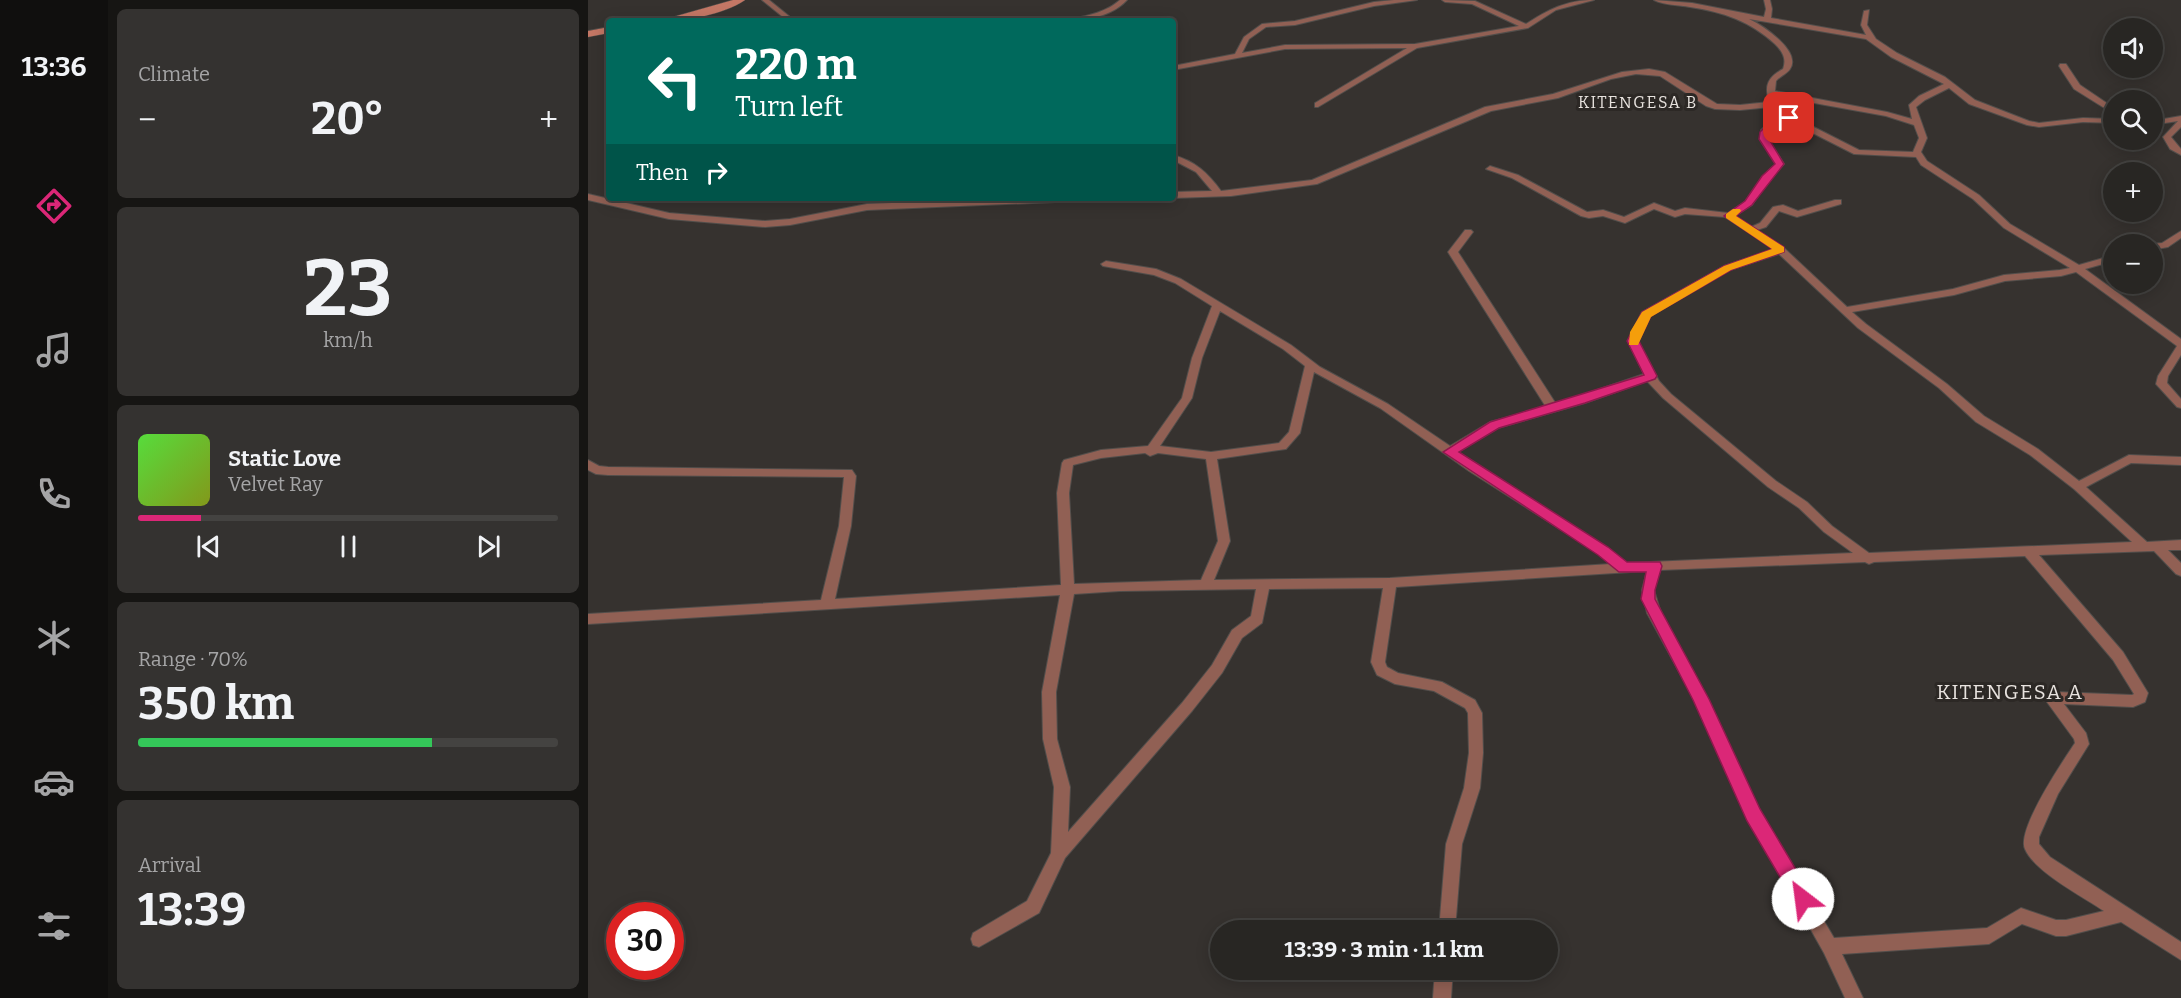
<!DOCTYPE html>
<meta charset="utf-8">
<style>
body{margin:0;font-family:Bitter,serif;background:#343230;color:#f1f3f6;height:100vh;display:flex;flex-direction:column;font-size:22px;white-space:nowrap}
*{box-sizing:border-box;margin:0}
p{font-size:20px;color:#a5a5a6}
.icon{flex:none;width:33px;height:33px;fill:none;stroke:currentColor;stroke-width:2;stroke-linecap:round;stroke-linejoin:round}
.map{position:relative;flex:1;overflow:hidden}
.details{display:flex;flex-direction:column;gap:9px;padding:9px;background:#161513;width:480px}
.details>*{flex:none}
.banner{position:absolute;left:18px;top:18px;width:570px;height:183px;border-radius:6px;box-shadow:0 3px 15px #0003,0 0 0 2px #444341;background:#00695c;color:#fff;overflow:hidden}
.tools{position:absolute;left:1515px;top:18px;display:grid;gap:12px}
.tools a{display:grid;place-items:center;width:60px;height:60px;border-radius:50%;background:#282623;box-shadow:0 3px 15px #0003,0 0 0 2px #444341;font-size:30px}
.speed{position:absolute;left:18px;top:902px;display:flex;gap:12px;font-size:30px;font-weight:700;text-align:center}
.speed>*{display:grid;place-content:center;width:78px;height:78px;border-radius:50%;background:#282623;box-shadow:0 3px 15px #0003,0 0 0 2px #444341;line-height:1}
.speed .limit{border:9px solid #d22;background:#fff;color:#111}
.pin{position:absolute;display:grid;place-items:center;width:51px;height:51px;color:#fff;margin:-26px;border-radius:12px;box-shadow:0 3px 9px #0006}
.me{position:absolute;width:66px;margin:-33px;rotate:330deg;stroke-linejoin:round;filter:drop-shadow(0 0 4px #0008)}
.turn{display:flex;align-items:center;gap:21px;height:126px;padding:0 30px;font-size:27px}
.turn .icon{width:78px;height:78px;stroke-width:2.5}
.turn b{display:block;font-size:42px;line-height:51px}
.then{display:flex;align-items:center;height:57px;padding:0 30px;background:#0003;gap:12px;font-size:22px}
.big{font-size:45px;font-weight:700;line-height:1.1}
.details .card{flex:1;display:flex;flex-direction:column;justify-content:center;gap:9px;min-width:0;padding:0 21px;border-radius:9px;background:#343230}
.details .dial{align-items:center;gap:0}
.dial b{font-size:78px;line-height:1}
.song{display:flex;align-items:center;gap:18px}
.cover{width:72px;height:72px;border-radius:9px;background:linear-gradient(135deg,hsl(110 70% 55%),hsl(70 70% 35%))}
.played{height:6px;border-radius:3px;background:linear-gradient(90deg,#db2777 15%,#444341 15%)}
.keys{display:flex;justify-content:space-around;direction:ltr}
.heat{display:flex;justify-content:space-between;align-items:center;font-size:33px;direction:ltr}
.charge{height:9px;border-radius:4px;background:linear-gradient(90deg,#34c759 70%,#444341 0)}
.trip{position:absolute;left:622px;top:920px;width:348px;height:60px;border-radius:30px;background:#282623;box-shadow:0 3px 15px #0003,0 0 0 2px #444341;font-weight:700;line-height:60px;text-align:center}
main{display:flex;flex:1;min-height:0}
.menu{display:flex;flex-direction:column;width:108px;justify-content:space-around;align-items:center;background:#100f0e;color:#a5a5a6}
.menu .icon{width:42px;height:42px}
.menu .on{color:#db2777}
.menu b{font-size:27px;color:#f1f3f6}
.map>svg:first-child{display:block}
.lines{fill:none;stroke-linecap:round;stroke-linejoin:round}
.street-casing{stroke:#524e4b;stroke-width:2}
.secondary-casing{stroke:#524e4b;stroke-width:1}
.street{fill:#916054;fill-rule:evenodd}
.secondary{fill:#c47765;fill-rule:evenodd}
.route{fill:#db2777;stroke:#8e194d;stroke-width:1.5}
.slow{fill:#f59e0b}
.labels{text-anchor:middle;stroke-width:6;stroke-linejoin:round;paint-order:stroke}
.far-quarter-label{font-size:16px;letter-spacing:1.5px;fill:#e8e3df;stroke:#2c2825}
.quarter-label{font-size:20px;letter-spacing:1.5px;fill:#e8e3df;stroke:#2c2825}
</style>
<main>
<nav class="menu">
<b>13:36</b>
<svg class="icon on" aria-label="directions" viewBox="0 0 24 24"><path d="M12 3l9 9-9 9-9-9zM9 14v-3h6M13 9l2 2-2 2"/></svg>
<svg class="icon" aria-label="music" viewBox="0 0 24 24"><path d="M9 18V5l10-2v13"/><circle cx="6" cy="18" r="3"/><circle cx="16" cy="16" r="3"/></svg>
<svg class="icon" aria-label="phone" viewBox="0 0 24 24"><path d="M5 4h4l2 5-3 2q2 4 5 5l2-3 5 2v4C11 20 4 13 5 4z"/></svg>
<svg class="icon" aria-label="climate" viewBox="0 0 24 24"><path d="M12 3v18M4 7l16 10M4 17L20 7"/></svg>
<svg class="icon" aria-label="car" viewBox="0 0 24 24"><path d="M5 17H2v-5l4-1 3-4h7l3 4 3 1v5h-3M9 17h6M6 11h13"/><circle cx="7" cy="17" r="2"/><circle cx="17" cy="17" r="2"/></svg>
<svg class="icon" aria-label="filters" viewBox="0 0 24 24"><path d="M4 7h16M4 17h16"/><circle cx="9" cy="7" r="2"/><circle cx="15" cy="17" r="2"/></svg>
</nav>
<section class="details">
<div class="card"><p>Climate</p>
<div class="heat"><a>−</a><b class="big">20°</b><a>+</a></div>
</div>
<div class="card dial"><b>23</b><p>km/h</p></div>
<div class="card">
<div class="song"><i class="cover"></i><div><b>Static Love</b><p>Velvet Ray</p></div></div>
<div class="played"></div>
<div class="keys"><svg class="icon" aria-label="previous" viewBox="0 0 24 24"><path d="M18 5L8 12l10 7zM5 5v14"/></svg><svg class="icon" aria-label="pause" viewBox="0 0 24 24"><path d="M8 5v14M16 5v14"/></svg><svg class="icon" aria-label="next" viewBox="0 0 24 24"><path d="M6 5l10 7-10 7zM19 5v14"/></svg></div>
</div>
<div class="card"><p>Range · 70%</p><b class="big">350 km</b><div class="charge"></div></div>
<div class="card"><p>Arrival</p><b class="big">13:39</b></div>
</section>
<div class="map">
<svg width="1593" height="998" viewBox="0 0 1593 998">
<rect width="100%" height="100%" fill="#36322f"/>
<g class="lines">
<g class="street-casing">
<g id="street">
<polygon points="174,0 181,0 207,21 200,21"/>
<path d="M532 0H539C513 28 459 21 424 21 436 14 447 18 460 19 483 20 514 16 532 0Z"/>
<path d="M806 0H829L786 6 707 25 678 27 661 39 654 53 697 45 827 44 931 26 884 4 857 2 854 0 887 1 938 24C960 10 978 0 1006 0L968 10 940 28 829 48 730 107H727V103L819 48 697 49 585 70V66L647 54 656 37 674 24 707 21 786 2Z"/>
<path d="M1066 0 1104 3 1176 17 1178 9 1176 0H1182L1184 9 1183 18 1278 35 1273 25 1276 11 1281 10 1279 25 1288 39 1309 53 1357 77 1387 100 1441 121 1451 123 1495 118 1526 119V123L1495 122 1451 127 1439 125 1381 104 1361 88 1337 100 1328 107 1339 138 1333 152 1339 161 1391 195 1422 224 1491 265 1526 255V261L1497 269 1593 339V355L1580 376 1579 383 1593 399V408L1589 407 1568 384 1570 376 1589 346 1488 272 1473 276 1417 281 1366 295 1264 312 1278 324 1359 384 1396 416 1450 449 1491 481 1541 455 1593 457V465L1543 463 1498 487 1559 542 1593 540V550H1580L1593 563V576L1588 574 1566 551 1451 555 1535 652 1560 693 1557 702 1545 707 1476 704 1498 733 1501 744 1470 794 1451 837V844L1462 857 1593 942V960L1533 922 1478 936H1468L1434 924 1401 944 1254 954 1275 998H1257L1236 953 1161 820 1107 701 1059 613 1054 590 1059 571 808 587 797 662 799 667 810 673 854 682 887 700 894 713 895 753 892 788 874 844 867 930H851L858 844 876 788 881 753 880 713 877 708 846 691 807 684 789 675 783 662 795 588 681 589 674 623 654 638 634 673 604 711 477 858 451 913 391 947 385 945 383 939 385 933 439 901 463 853 466 787 455 739 454 692 472 595 0 624V614L233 600 251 526 256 477 20 475 8 474 0 470V460L11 466 20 467 264 470 268 476 263 526 247 599 473 585 469 493 474 463 476 460 513 450 560 446 594 398 604 358 624 306 587 283 566 275 515 266 513 264 518 261 568 269 593 279 703 345 732 367 800 404 862 446 902 422 958 407 860 252 877 230H883L885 232 870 252 968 404 1056 374 1040 341 1054 312 1136 266 1186 249 1137 217 1097 214 1087 217 1066 209 1037 223 1015 216 1001 218 993 216 924 178 898 169 902 166 930 175 999 212 1015 210 1036 217 1066 203 1087 211 1097 208 1140 213 1158 201 1175 176 1188 164 1172 139 1173 130 1190 114 1183 107 1152 110 1127 109 1118 106 1072 76 1048 74 1023 79 970 98 903 111 729 184 643 196 585 198V192L624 191 608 172 585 160V155C607 161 620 173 633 191L724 180 897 107 965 94 1034 72 1061 69 1077 72 1129 104 1152 105 1181 102C1176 85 1180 77 1195 69 1199 58 1194 51 1187 44 1162 21 1135 12 1102 7 1091 5 1076 5 1066 0ZM1161 19 1278 39 1303 57 1356 84 1331 96 1321 105 1324 119 1299 112 1187 91 1188 81C1192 76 1199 74 1202 69 1214 51 1174 25 1161 19ZM1187 96 1298 116 1326 125 1331 138 1325 152 1271 150 1204 116 1192 109 1187 100ZM1195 118 1266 154 1328 157 1333 165 1385 199 1416 228 1482 268 1472 270 1416 275 1365 289 1259 307 1196 248 1169 230 1178 227 1191 211 1209 217 1253 204V200H1247L1210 211 1195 205 1185 207 1172 223 1163 227 1147 216 1164 205 1181 180 1196 164 1180 139V133ZM1191 254 1270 328 1351 388 1388 422 1442 455 1486 489 1544 542 1281 553 1244 526 1219 502 1188 481 1083 394 1071 381 1050 341 1062 316 1142 270ZM632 311 695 349 717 366 701 432 691 443 623 452 572 446 604 398 614 358ZM726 372 792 408 881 471 1011 554 1023 564 802 578 626 580 642 541 629 459 698 449 712 433ZM1059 381 1075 398 1180 487 1211 508 1236 532 1265 553 1039 563 1019 548 870 452 910 428 997 403ZM557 453 562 456 570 453 618 459 630 541 613 580 486 584 481 493 485 465 513 458ZM1437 556 1525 660 1546 694 1544 695 1469 692 1464 694 1459 702 1486 739 1487 743C1475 761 1428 830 1437 849 1447 872 1494 896 1516 911L1478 920H1468L1433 908 1399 928 1246 938 1171 810 1120 699 1073 613 1066 590 1072 570 1277 562 1281 564 1286 562ZM668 589 663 616 644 630 624 665 594 703 480 832 482 787 469 739 468 692 486 594 532 591Z"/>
<polygon points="1472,64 1478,64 1492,85 1526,108 1526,114 1486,89 1471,66"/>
<polygon points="1593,116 1593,127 1583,137 1593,149 1593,155 1582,149 1575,137 1590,121 1564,125 1564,121"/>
<polygon points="0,194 81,213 177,221 202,219 279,204 429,198 494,198 490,201 279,210 202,225 177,227 81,219 0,200"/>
<polygon points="1593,231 1593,238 1580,247 1564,250 1564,244 1563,244 1574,243"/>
<polygon points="847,969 865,969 863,998 845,998"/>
</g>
</g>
<g class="secondary-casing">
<g id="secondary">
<path d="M145 0H157C135 15 97 21 71 21Z"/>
<polygon points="21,27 21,33 0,37 0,31"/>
</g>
</g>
<use href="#street" class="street"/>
<use href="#secondary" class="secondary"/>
</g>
<polygon class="route" points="1192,112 1199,112 1205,118 1201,120 1196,119 1181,133 1181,139 1196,164 1164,205 1148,216 1196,247 1196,252 1143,270 1063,316 1051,341 1069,376 1067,379 997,403 911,428 871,452 1020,547 1039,562 1072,562 1074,566 1067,590 1067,599 1121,699 1172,809 1222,893 1225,899 1222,906 1215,908 1209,906 1159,821 1105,700 1053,599 1058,572 1031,572 1010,555 855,452 902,422 1056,375 1039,341 1054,312 1136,266 1184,249 1136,216 1157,201 1174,176 1187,164 1171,139 1172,132"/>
<polygon class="slow" points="1145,209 1152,209 1153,211 1148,216 1196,247 1196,252 1143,270 1063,317 1050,345 1041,345 1042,332 1054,312 1136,266 1184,249 1138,218 1138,214"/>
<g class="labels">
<g class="far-quarter-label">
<text x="1050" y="108">KITENGESA B</text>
</g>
<g class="quarter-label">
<text x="1422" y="699">KITENGESA A</text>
</g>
</g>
</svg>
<div class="tools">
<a><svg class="icon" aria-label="sound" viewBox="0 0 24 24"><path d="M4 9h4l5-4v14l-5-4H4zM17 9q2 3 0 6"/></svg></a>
<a><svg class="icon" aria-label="search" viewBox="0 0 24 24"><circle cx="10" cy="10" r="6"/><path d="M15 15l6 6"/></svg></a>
<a>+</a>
<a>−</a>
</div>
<div class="speed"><div class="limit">30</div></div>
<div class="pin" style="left:1201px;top:118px;background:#d93025"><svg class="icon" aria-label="arrive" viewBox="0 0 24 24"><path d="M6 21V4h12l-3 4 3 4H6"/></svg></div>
<svg class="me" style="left:1215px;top:899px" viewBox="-20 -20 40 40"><circle r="19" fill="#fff"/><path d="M0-13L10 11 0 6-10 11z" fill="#db2777"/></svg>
<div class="trip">13:39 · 3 min · 1.1 km</div>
<div class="banner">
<div class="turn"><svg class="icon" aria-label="left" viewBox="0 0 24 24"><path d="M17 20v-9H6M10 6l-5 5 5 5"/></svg><div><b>220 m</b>Turn left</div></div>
<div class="then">Then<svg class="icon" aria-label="right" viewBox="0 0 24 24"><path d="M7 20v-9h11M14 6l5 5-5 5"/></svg></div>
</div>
</div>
</main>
